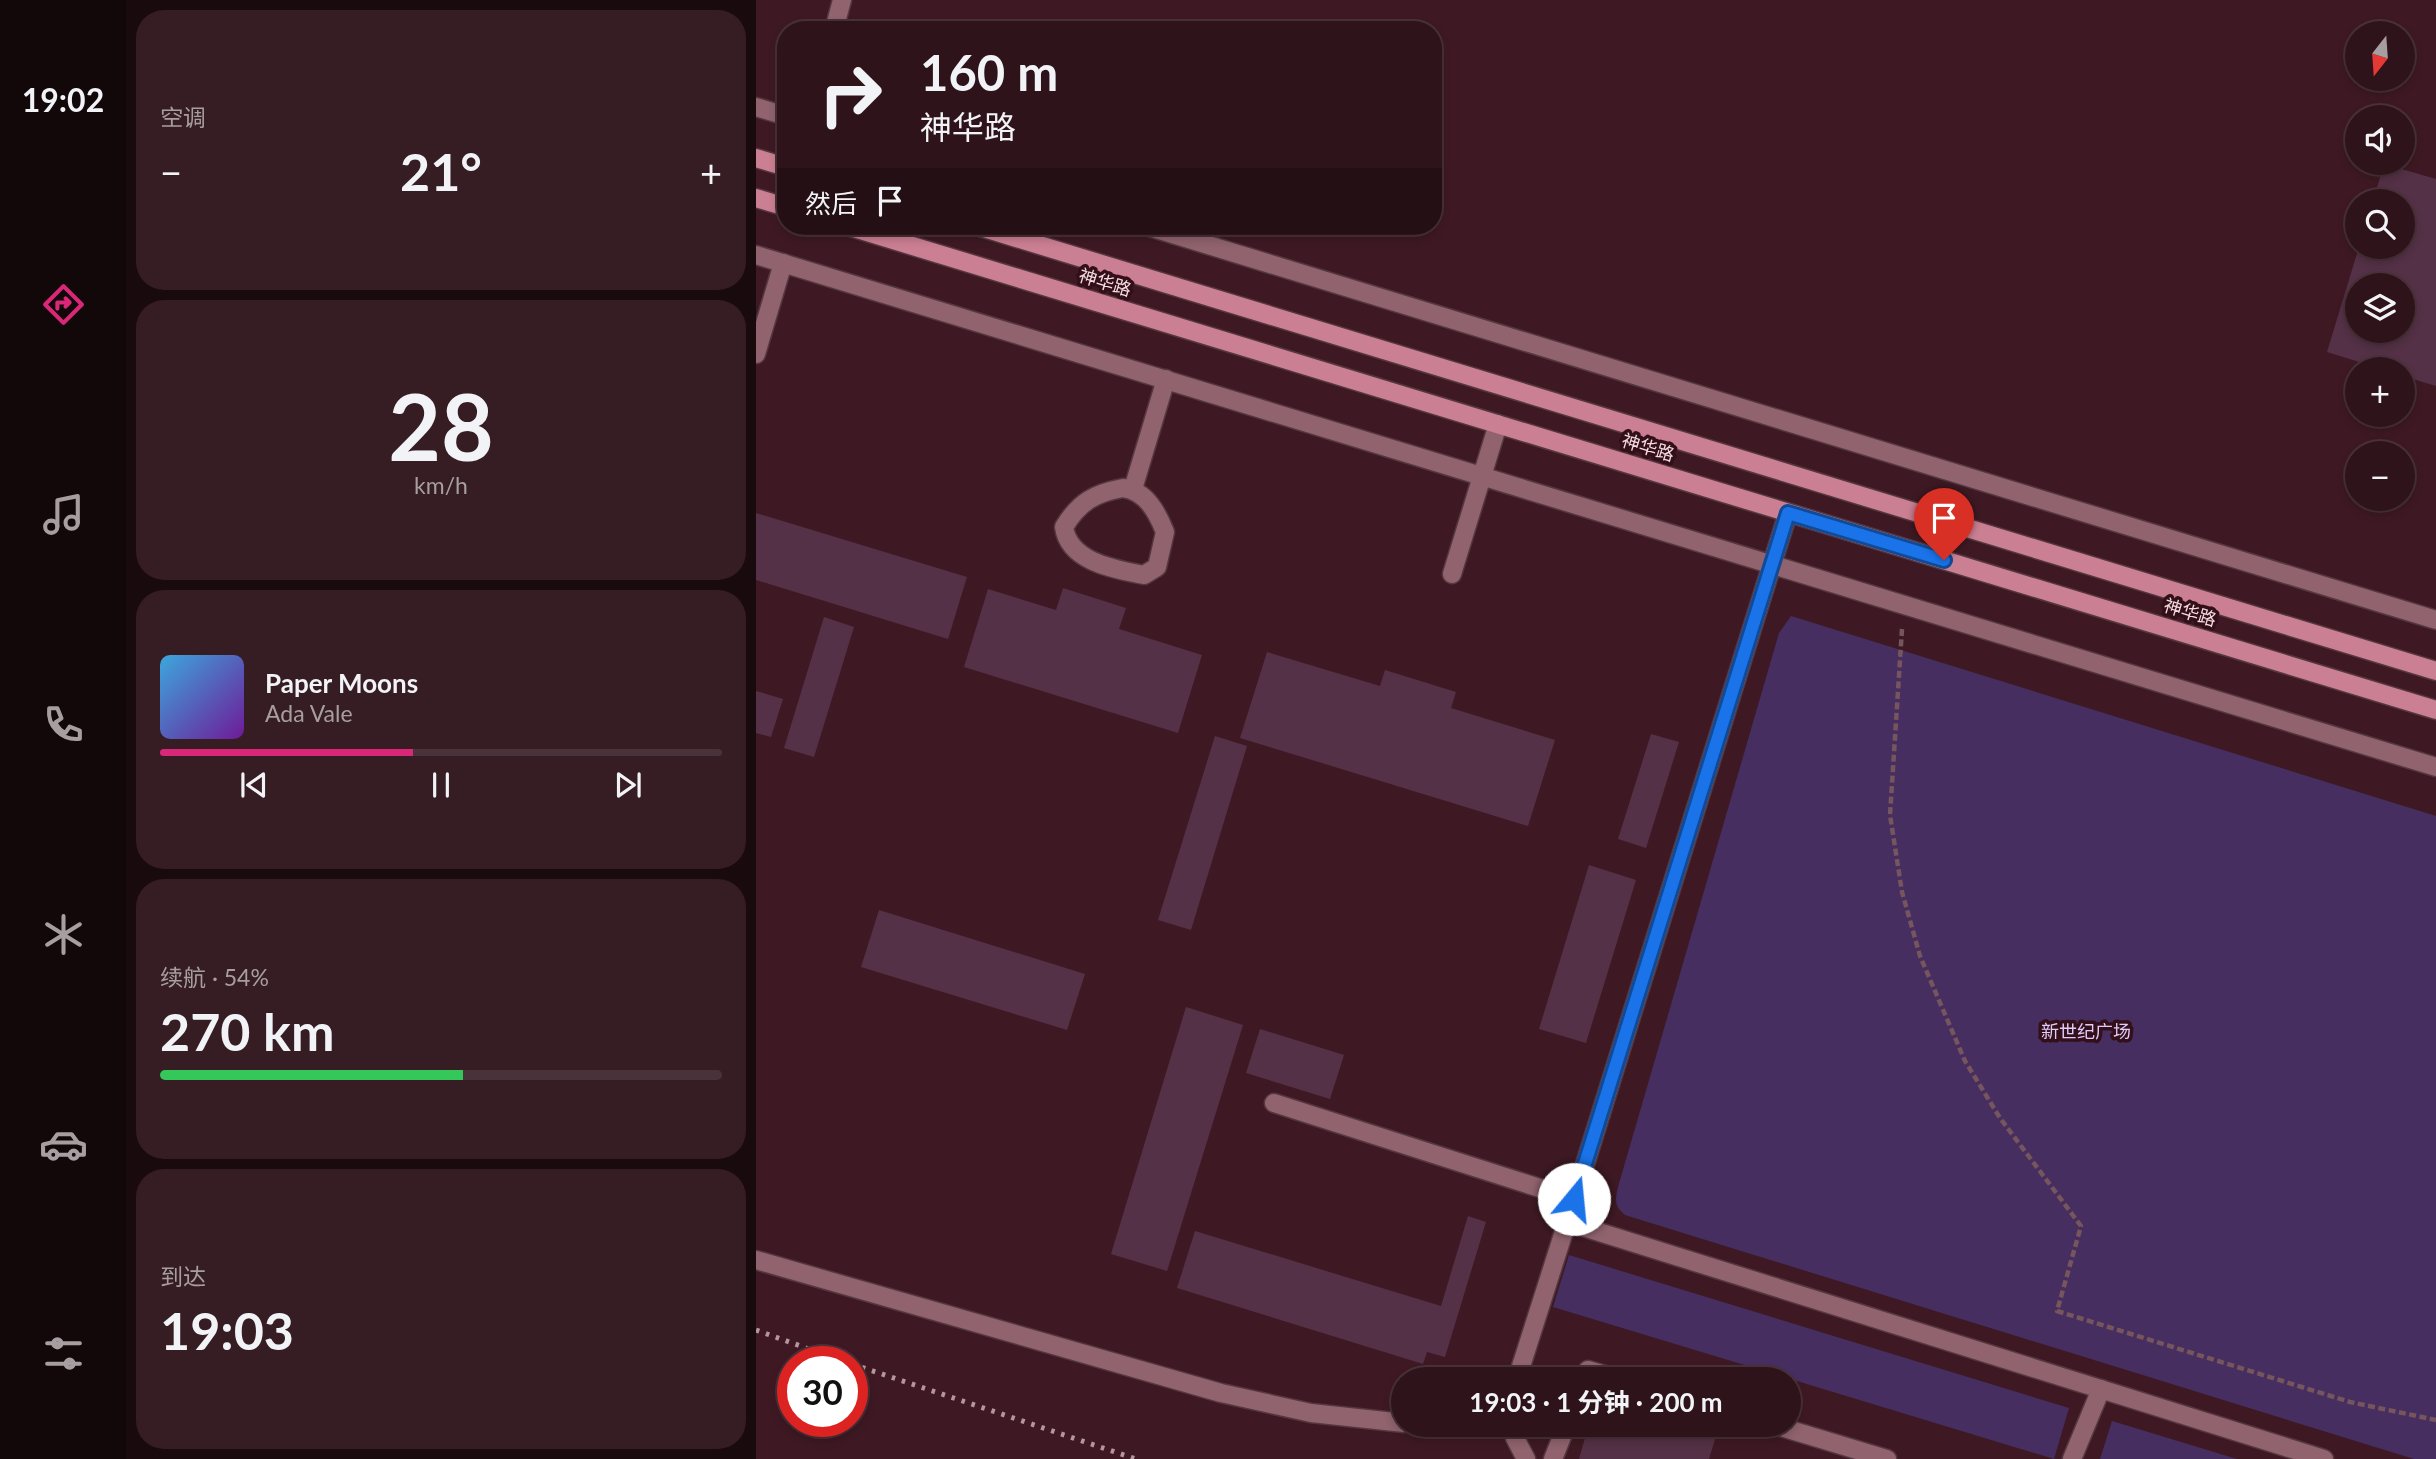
<!DOCTYPE html>
<html lang="zh">
<meta charset="utf-8">
<style>
body{margin:0;font-family:Lato,"Noto Sans SC",sans-serif;background:#361c23;color:#f1f3f6;height:100vh;display:flex;flex-direction:column;font-size:26px;white-space:nowrap}
*{box-sizing:border-box;margin:0}
p{font-size:23px;color:#a79ea2}
.icon{flex:none;width:38px;height:38px;fill:none;stroke:currentColor;stroke-width:2;stroke-linecap:round;stroke-linejoin:round}
.map{position:relative;flex:1;overflow:hidden}
.panel{display:flex;flex-direction:column;gap:10px;padding:10px;background:#190a0e;width:630px}
.panel>*{flex:none}
.top-card{position:absolute;left:21px;top:21px;width:665px;height:214px;border-radius:28px;box-shadow:0 4px 10px #0003,0 0 0 2px #493239;background:#2e131a;color:#f1f3f6;overflow:hidden}
.needle{width:46px;rotate:197deg}
.buttons{position:absolute;left:1589px;top:21px;display:grid;gap:14px}
.buttons a{display:grid;place-items:center;width:70px;height:70px;border-radius:50%;background:#2e131a;box-shadow:0 4px 10px #0003,0 0 0 2px #493239;font-size:35px}
.speed{position:absolute;left:21px;top:1346px;display:flex;gap:14px;font-size:35px;font-weight:700;text-align:center}
.speed>*{display:grid;place-content:center;width:91px;height:91px;border-radius:50%;background:#2e131a;box-shadow:0 4px 10px #0003,0 0 0 2px #493239;line-height:1}
.speed .limit{border:10px solid #d22;background:#fff;color:#111}
.pin{position:absolute;display:grid;place-items:center;width:60px;height:60px;color:#fff;margin:-72px -30px;border-radius:50% 50% 50% 0;rotate:-45deg;box-shadow:0 0 7px #0007}
.pin .icon{rotate:45deg}
.me{position:absolute;width:77px;margin:-38px;rotate:17deg;stroke-linejoin:round;filter:drop-shadow(0 0 5px #0008)}
.turn{display:flex;align-items:center;gap:24px;height:147px;padding:0 28px;font-size:32px}
.turn .icon{width:91px;height:91px;stroke-width:2.5}
.turn b{display:block;font-size:49px;line-height:60px}
.then{display:flex;align-items:center;height:66px;padding:0 28px;background:#0003;gap:14px;font-size:26px}
.big{font-size:52px;font-weight:700;line-height:1.1}
.panel .widget{flex:1;display:flex;flex-direction:column;justify-content:center;gap:10px;min-width:0;padding:0 24px;border-radius:28px;background:#361c23}
.panel .dial{align-items:center;gap:0}
.dial b{font-size:91px;line-height:1}
.song{display:flex;align-items:center;gap:21px}
.cover{width:84px;height:84px;border-radius:10px;background:linear-gradient(135deg,hsl(200 70% 55%),hsl(280 70% 35%))}
.played{height:7px;border-radius:4px;background:linear-gradient(90deg,#db2777 45%,#493239 45%)}
.keys{display:flex;justify-content:space-around;direction:ltr}
.heat{display:flex;justify-content:space-between;align-items:center;font-size:38px;direction:ltr}
.charge{height:10px;border-radius:5px;background:linear-gradient(90deg,#34c759 54%,#493239 0)}
.trip{position:absolute;left:635px;top:1367px;width:410px;height:70px;border-radius:35px;background:#2e131a;box-shadow:0 4px 10px #0003,0 0 0 2px #493239;font-weight:700;line-height:70px;text-align:center}
main{display:flex;flex:1;min-height:0}
.menu{display:flex;flex-direction:column;width:126px;justify-content:space-around;align-items:center;background:#12080a;color:#a79ea2}
.menu .icon{width:49px;height:49px}
.menu .active{color:#db2777}
.menu b{font-size:32px;color:#f1f3f6}
.map>svg:first-child{display:block}
.green{fill:#462e60}
.building{fill:#543146;fill-rule:evenodd}
.lines{fill:none;stroke-linecap:round;stroke-linejoin:round}
.minor-casing{stroke:#553740;stroke-width:21}
.major-casing{stroke:#553740;stroke-width:21}
.path{stroke:#76555d;stroke-width:4.5;stroke-dasharray:7 3.5;stroke-linecap:butt}
.minor{stroke:#90636e;stroke-width:18}
.major{stroke:#cb7f92;stroke-width:18}
.rail{stroke:#b4969d;stroke-width:5;stroke-dasharray:3.5 7;stroke-linecap:butt}
.route-casing{stroke:#114b97;stroke-width:18}
.route{stroke:#1a73e8;stroke-width:12}
.labels{text-anchor:middle;stroke-width:7;stroke-linejoin:round;paint-order:stroke}
.street-label{font-size:18px;fill:#f5dbe0;stroke:#330f1a}
.park-label{font-size:18px;fill:#dfccfb;stroke:#330f1a}
</style>
<main>
<nav class="menu">
<b>19:02</b>
<svg class="icon active" aria-label="directions" viewBox="0 0 24 24"><path d="M12 3l9 9-9 9-9-9zM9 14v-3h6M13 9l2 2-2 2"/></svg>
<svg class="icon" aria-label="music" viewBox="0 0 24 24"><path d="M9 18V5l10-2v13"/><circle cx="6" cy="18" r="3"/><circle cx="16" cy="16" r="3"/></svg>
<svg class="icon" aria-label="phone" viewBox="0 0 24 24"><path d="M5 4h4l2 5-3 2q2 4 5 5l2-3 5 2v4C11 20 4 13 5 4z"/></svg>
<svg class="icon" aria-label="climate" viewBox="0 0 24 24"><path d="M12 3v18M4 7l16 10M4 17L20 7"/></svg>
<svg class="icon" aria-label="car" viewBox="0 0 24 24"><path d="M5 17H2v-5l4-1 3-4h7l3 4 3 1v5h-3M9 17h6M6 11h13"/><circle cx="7" cy="17" r="2"/><circle cx="17" cy="17" r="2"/></svg>
<svg class="icon" aria-label="filters" viewBox="0 0 24 24"><path d="M4 7h16M4 17h16"/><circle cx="9" cy="7" r="2"/><circle cx="15" cy="17" r="2"/></svg>
</nav>
<section class="panel">
<div class="widget"><p>空调</p>
<div class="heat"><a>−</a><b class="big">21°</b><a>+</a></div>
</div>
<div class="widget dial"><b>28</b><p>km/h</p></div>
<div class="widget">
<div class="song"><i class="cover"></i><div><b>Paper Moons</b><p>Ada Vale</p></div></div>
<div class="played"></div>
<div class="keys"><svg class="icon" aria-label="previous" viewBox="0 0 24 24"><path d="M18 5L8 12l10 7zM5 5v14"/></svg><svg class="icon" aria-label="pause" viewBox="0 0 24 24"><path d="M8 5v14M16 5v14"/></svg><svg class="icon" aria-label="next" viewBox="0 0 24 24"><path d="M6 5l10 7-10 7zM19 5v14"/></svg></div>
</div>
<div class="widget"><p>续航 · 54%</p><b class="big">270 km</b><div class="charge"></div></div>
<div class="widget"><p>到达</p><b class="big">19:03</b></div>
</section>
<div class="map">
<svg width="1680" height="1459" viewBox="0 0 1680 1459">
<rect width="100%" height="100%" fill="#3e1923"/>
<g class="green">
<path d="M1035 616 1680 816V1459H1658L869 1215C858 1206 859 1200 862 1187L1023 633Z"/>
<polygon points="813,1255 1313,1408 1298,1459 797,1307"/>
<polygon points="1356,1421 1481,1459 1344,1459"/>
</g>
<g class="building">
<path d="M1628 164 1680 179V386L1647 376V369H1626L1571 352 1603 247H1647V201H1617ZM1601 285H1647V331H1601Z"/>
<polygon points="0,513 211,577 192,639 0,580"/>
<polygon points="307,588 370,608 363,629 446,655 422,733 208,667 232,589 300,610"/>
<polygon points="68,617 98,627 58,757 28,748"/>
<polygon points="511,652 624,686 629,670 700,692 695,708 799,740 772,826 484,738"/>
<polygon points="0,691 27,699 15,737 0,733"/>
<polygon points="895,734 923,742 890,848 862,839"/>
<polygon points="459,736 491,746 435,930 402,920"/>
<polygon points="833,865 880,880 830,1043 783,1029"/>
<polygon points="123,910 329,974 311,1030 105,967"/>
<polygon points="430,1007 487,1025 411,1271 355,1254"/>
<polygon points="504,1029 588,1055 574,1099 490,1073"/>
<polygon points="712,1216 730,1222 689,1357 671,1352 667,1364 421,1288 439,1231 685,1306"/>
<polygon points="833,1424 925,1424 960,1436 953,1459 823,1459"/>
</g>
<g class="lines">
<g class="minor-casing">
<g id="minor">
<polyline points="78,30 86,0"/>
<polyline points="0,107 30,116"/>
<polyline points="390,226 1680,620"/>
<polyline points="0,255 1680,767"/>
<polyline points="0,354 27,263"/>
<path d="M367 488C390 491 401 512 409 532L401 567 388 575C358 569 313 562 308 527 323 502 339 493 367 488Z"/>
<polyline points="377,489 410,379"/>
<polyline points="1032,513 811,1222 1568,1459"/>
<polyline points="696,574 742,424"/>
<polyline points="518,1103 818,1199"/>
<polyline points="0,1260 465,1393 555,1413 648,1423"/>
<polyline points="761,1379 811,1222"/>
<polyline points="828,1379 832,1370 863,1379"/>
<polyline points="664,1424 694,1424"/>
<polyline points="757,1424 759,1438 770,1459"/>
<polyline points="1015,1424 1131,1459"/>
<polyline points="797,1459 811,1424"/>
<polyline points="1316,1459 1345,1389"/>
</g>
</g>
<g class="major-casing">
<g id="major">
<polyline points="0,158 30,167"/>
<polyline points="0,198 30,207"/>
<polyline points="91,226 1680,710"/>
<polyline points="221,226 1680,671"/>
</g>
</g>
<polyline class="path" points="1146,629 1134,815 1146,892 1164,956 1209,1061 1244,1118 1325,1226 1301,1311 1594,1402 1680,1420"/>
<use href="#minor" class="minor"/>
<use href="#major" class="major"/>
<g class="rail">
<polyline points="0,1330 89,1362"/>
<polyline points="96,1364 380,1459"/>
</g>
</g>
<g class="lines">
<g class="route-casing">
<polyline id="route" points="818,1199 1032,513 1188,560"/>
</g>
<use href="#route" class="route"/>
</g>
<g class="labels">
<g class="street-label">
<text transform="translate(349 283) rotate(17)" y="6">神华路</text>
<text transform="translate(892 448) rotate(17)" y="6">神华路</text>
<text transform="translate(1434 613) rotate(17)" y="6">神华路</text>
</g>
<g class="park-label">
<text x="1330" y="1038">新世纪广场</text>
</g>
</g>
</svg>
<div class="buttons">
<a><svg class="needle" viewBox="-14 -14 28 28"><path d="M0-13l5 13h-10z" fill="#e53935"/><path d="M0 13l5-13h-10z" fill="#a79ea2"/></svg></a>
<a><svg class="icon" aria-label="sound" viewBox="0 0 24 24"><path d="M4 9h4l5-4v14l-5-4H4zM17 9q2 3 0 6"/></svg></a>
<a><svg class="icon" aria-label="search" viewBox="0 0 24 24"><circle cx="10" cy="10" r="6"/><path d="M15 15l6 6"/></svg></a>
<a><svg class="icon" aria-label="layers" viewBox="0 0 24 24"><path d="M12 4l9 5-9 5-9-5zM3 14l9 5 9-5"/></svg></a>
<a>+</a>
<a>−</a>
</div>
<div class="speed"><div class="limit">30</div></div>
<div class="pin" style="left:1188px;top:560px;background:#d93025"><svg class="icon" aria-label="arrive" viewBox="0 0 24 24"><path d="M6 21V4h12l-3 4 3 4H6"/></svg></div>
<svg class="me" style="left:818px;top:1199px" viewBox="-20 -20 40 40"><circle r="19" fill="#fff"/><path d="M0-13L10 11 0 6-10 11z" fill="#1a73e8"/></svg>
<div class="trip">19:03 · 1 分钟 · 200 m</div>
<div class="top-card">
<div class="turn"><svg class="icon" aria-label="right" viewBox="0 0 24 24"><path d="M7 20v-9h11M14 6l5 5-5 5"/></svg><div><b>160 m</b>神华路</div></div>
<div class="then">然后<svg class="icon" aria-label="arrive" viewBox="0 0 24 24"><path d="M6 21V4h12l-3 4 3 4H6"/></svg></div>
</div>
</div>
</main>
